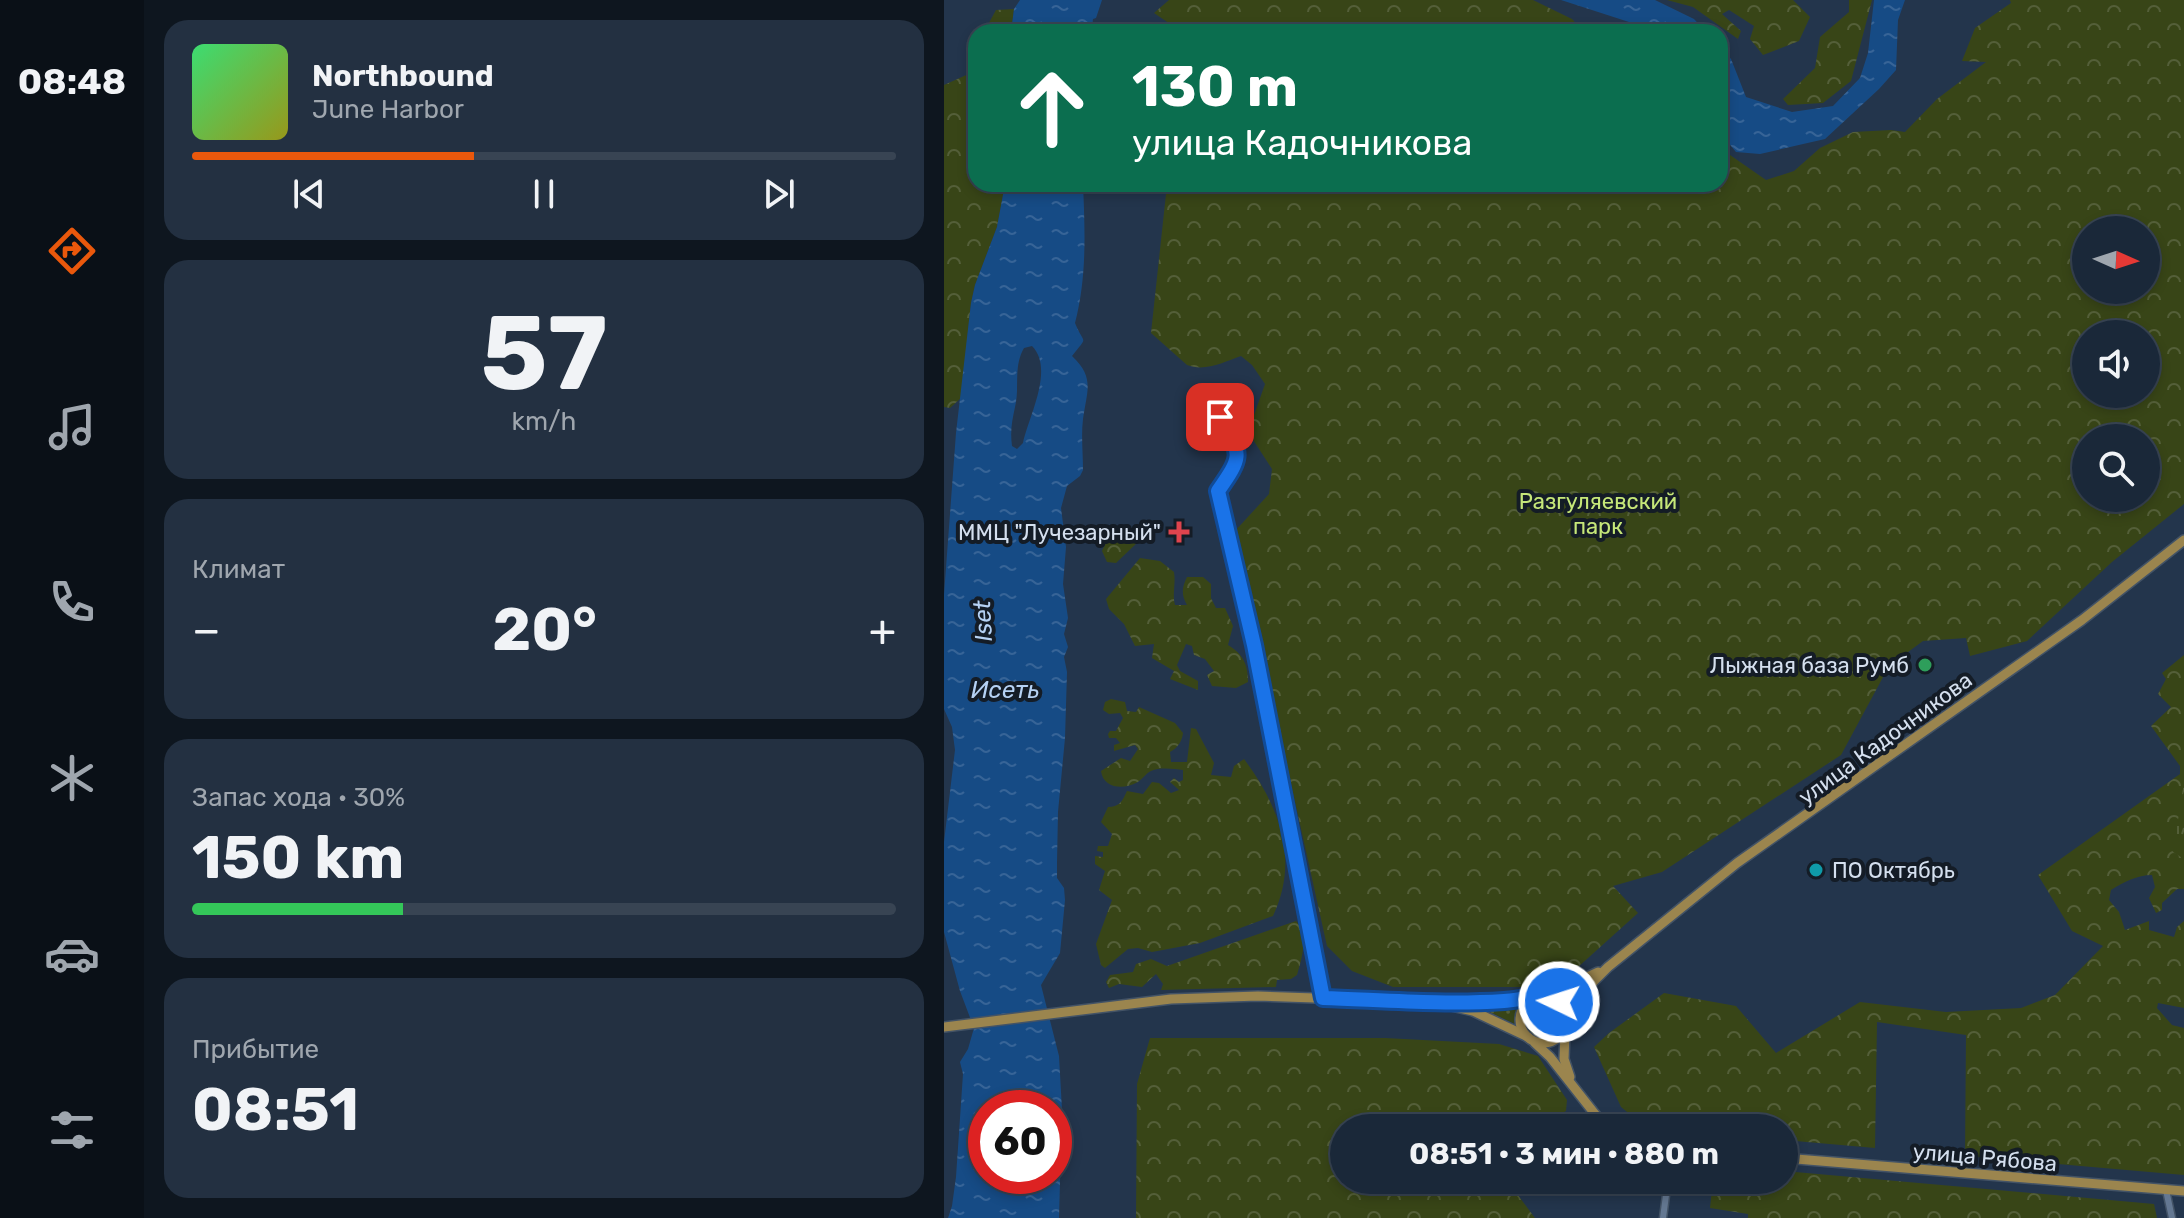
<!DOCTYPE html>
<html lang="ru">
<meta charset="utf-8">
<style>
body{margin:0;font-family:Rubik,sans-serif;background:#233041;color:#f1f3f6;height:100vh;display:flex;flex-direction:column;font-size:30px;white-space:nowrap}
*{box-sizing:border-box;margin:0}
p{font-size:26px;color:#9fa6ae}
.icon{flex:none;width:44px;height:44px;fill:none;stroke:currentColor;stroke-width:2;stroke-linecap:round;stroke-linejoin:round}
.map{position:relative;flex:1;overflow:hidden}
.drawer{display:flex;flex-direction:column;gap:20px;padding:20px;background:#0e161f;width:800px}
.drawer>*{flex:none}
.hud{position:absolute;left:24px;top:24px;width:760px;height:168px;border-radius:24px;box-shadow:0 4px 12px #0003,0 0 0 2px #384453;background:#0b6e4f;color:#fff;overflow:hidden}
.needle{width:52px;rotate:93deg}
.fabs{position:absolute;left:1128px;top:216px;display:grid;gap:16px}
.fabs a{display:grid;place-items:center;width:88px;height:88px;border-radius:50%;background:#1a2839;box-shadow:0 4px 12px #0003,0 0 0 2px #384453;font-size:40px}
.speed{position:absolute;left:24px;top:1090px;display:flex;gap:16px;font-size:40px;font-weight:700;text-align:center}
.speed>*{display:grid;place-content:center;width:104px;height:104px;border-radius:50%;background:#1a2839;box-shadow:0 4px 12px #0003,0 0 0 2px #384453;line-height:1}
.speed .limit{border:12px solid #d22;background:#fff;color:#111}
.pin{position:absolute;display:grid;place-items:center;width:68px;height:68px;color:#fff;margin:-34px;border-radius:16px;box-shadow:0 4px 12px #0006}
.me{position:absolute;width:88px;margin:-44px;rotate:274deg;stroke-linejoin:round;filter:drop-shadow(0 0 6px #0008)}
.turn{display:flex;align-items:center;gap:28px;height:168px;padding:0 32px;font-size:36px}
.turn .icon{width:104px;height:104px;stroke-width:2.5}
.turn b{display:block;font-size:56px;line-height:68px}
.big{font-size:60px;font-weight:700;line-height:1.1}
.drawer .widget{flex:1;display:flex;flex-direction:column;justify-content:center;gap:12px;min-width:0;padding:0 28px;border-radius:24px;background:#233041}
.drawer .dial{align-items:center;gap:0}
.dial b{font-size:104px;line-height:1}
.song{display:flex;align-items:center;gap:24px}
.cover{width:96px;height:96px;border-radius:12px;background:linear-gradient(135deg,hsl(140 70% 55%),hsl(60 70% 35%))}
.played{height:8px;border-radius:4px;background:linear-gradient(90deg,#ea580c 40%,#384453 40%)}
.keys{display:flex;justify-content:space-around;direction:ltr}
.heat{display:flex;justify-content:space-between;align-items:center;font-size:44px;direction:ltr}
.charge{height:12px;border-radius:6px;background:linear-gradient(90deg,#34c759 30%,#384453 0)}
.trip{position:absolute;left:386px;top:1114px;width:468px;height:80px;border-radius:40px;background:#1a2839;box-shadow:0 4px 12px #0003,0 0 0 2px #384453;font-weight:700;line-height:80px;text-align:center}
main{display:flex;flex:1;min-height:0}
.tab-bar{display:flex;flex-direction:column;width:144px;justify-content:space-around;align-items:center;background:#0a1017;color:#9fa6ae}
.tab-bar .icon{width:56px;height:56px}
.tab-bar .selected{color:#ea580c}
.tab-bar b{font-size:36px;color:#f1f3f6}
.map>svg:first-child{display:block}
.grass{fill:url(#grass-dots)}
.forest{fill:url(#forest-crowns);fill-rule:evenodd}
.park{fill:url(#park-tufts)}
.water{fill:url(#water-ripples);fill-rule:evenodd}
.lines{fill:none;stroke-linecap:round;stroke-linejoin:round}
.minor-casing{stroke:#435366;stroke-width:9}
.primary-casing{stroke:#435366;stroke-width:12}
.minor{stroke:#647892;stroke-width:6}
.primary{stroke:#9b854e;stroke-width:9}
.route-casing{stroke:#114b97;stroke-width:20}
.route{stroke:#1a73e8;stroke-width:14}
.health-dot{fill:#e0444e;stroke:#141c26;stroke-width:3}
.leisure-dot{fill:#2e9e5b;stroke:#141c26;stroke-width:3}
.culture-dot{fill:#0f9aa8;stroke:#141c26;stroke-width:3}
.labels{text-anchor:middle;stroke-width:8;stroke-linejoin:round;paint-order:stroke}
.park-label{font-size:22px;fill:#c6e779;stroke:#141c26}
.poi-label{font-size:22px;fill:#d4dfee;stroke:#141c26;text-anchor:end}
.street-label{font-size:22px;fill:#d4dfee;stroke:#141c26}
.water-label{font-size:24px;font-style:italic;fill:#b6d2f4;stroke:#141c26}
</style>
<main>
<nav class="tab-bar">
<b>08:48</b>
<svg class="icon selected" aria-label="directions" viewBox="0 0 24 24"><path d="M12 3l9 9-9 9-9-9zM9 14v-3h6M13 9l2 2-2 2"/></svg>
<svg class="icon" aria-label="music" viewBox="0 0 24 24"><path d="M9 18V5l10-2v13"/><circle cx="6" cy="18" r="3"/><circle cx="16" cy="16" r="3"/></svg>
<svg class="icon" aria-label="phone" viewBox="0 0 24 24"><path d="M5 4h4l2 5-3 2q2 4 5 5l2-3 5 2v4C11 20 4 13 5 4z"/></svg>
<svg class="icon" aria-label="climate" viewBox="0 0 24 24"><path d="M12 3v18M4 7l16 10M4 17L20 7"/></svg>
<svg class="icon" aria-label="car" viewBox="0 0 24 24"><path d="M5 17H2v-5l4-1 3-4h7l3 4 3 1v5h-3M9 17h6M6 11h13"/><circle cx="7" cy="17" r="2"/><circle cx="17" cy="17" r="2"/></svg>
<svg class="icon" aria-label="filters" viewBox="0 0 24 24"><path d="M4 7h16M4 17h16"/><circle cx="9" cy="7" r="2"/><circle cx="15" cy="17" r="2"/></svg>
</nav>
<section class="drawer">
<div class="widget">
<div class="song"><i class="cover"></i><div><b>Northbound</b><p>June Harbor</p></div></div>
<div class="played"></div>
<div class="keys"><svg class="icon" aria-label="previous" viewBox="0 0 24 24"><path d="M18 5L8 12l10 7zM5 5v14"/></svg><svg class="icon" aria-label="pause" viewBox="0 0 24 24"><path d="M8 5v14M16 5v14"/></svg><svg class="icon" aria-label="next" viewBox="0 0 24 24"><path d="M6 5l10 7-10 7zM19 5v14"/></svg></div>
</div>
<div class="widget dial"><b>57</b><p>km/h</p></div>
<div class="widget"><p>Климат</p>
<div class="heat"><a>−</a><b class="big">20°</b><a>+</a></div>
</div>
<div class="widget"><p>Запас хода · 30%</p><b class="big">150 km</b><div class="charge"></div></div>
<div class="widget"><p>Прибытие</p><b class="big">08:51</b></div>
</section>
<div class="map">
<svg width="1240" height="1218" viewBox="0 0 1240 1218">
<defs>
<pattern id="grass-dots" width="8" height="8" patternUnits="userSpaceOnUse" patternTransform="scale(2)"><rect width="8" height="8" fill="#384517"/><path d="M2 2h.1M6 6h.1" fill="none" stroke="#545f39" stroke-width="1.8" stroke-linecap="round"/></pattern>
<pattern id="forest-crowns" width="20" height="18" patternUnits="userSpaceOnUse" patternTransform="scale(2)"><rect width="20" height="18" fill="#384517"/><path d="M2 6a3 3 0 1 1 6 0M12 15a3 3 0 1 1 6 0" fill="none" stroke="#545f39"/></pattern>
<pattern id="park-tufts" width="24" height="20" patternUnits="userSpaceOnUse" patternTransform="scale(2)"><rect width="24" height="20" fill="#384517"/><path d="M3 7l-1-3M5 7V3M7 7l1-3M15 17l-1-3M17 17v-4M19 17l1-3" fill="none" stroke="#545f39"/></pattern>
<pattern id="water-ripples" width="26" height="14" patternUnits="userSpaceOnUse" patternTransform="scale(2)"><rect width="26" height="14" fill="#164b85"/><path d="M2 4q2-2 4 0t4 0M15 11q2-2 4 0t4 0" fill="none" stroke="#376497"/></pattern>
</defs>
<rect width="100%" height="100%" fill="#23354c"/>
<g class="grass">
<circle cx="600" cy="1020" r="18"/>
<polygon points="576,1006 571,1024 535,1007"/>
</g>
<g class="forest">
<polygon points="225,0 589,0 628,19 640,32 238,32 210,13"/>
<polygon points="723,0 849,0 866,17 855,41 819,55 806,39 810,26 785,10 778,14 797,31 794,39 749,7"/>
<polygon points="905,0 928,0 907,81 879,103 844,105 839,99 871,68 876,37 905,12"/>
<path d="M1066 0H1240V504L1168 562 1083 641 1026 656 1022 638 979 641 945 666 897 755 718 872 669 886 694 913 623 977 586 987H449L408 971 383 946 291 531 325 494 328 469 304 432 321 384 308 365 297 356C280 362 261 372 243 365L207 333 222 194 214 184H776V148L822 180 850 171 876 148 909 132 947 130 961 132 993 99 1042 62 1018 61 1031 28 1067 3ZM1142 230H1202V290H1142ZM1142 334H1202V394H1142ZM1142 438H1202V498H1142Z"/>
<polygon points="70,9 67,32 40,32 52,10"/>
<polygon points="32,67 32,184 61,185 53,227 31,285 27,303 17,398 6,408 0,407 0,85 29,72"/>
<path d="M185 530 196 540 172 563 163 562 158 551C164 537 170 532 185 530Z"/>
<path d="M196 558 216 561 230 572C232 584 228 594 231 605H243C237 595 238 587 243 577H259L267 584V598L272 608H281L289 626 284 645C299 654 304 664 304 682L292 688 268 686 263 675 270 671 261 659 250 655 248 646 242 644 233 665 236 671 254 681V690L226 679 230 671 208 658 210 644 191 646 180 624 165 609 162 599Z"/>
<path d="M1240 655V889H1233L1218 903V910L1212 913 1205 898 1211 887 1208 875C1193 875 1180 882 1167 890L1165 900 1175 912 1181 930 1205 921V930L1230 937 1233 927 1240 921V1008L1214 1003 1213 1008 1228 1025 1240 1028V1175L1021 1156 1022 1035 933 1022 931 1148 840 1140V1128H719L698 1124 677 1107 650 1047 665 1033 720 993 792 1006 832 1053 916 1002 1002 1012 1077 1008 1111 995 1159 946 1128 931 1094 875 1236 774V766L1207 726 1227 707 1214 694 1222 679 1218 673Z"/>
<path d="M167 699 181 702 183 711 192 712 195 707 231 723 239 733C238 741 234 748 226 752L227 762H243L247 728 252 729 270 763 267 775 287 777 290 766 300 759C335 806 356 859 329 916L256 943 208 952 194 948 184 949 161 968 157 965 152 944 168 900 155 890 161 871 151 864V856L159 857V852L153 851 154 846H164L168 834 157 822 164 807C175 807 178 802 183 791L199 794 208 782 215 783 227 793 235 790 226 782 230 778 235 782 239 780V770C231 769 216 767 207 771 202 773 198 780 192 783 179 790 159 788 157 771L177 758 186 761 194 749 191 745 170 751V745L176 743 172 738H165L164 734 166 731H172L179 718 176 713 165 714 159 710 161 702Z"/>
<path d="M352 921C365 935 358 958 353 975L347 979 333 980 332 987 217 990 219 984 212 974 198 987 175 984 165 988 162 982 166 975 189 972 192 964 207 959 223 966Z"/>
<polygon points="206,1038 441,1038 555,1044 594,1056 623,1100 622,1111 591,1128 400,1128 400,1180 557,1180 565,1183 591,1218 192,1218 193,1084"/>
<polygon points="840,1171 1210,1204 1213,1218 804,1218 804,1214 766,1208 769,1180 840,1180"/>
</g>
<polygon class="park" points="1240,782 1240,859 1229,852"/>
<g class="water">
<polygon points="76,0 158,0 152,18 149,19 147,32 67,32 70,9"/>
<polygon points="617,0 711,0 750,19 762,32 704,32 685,22"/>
<polygon points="930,0 961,0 954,20 952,70 935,89 881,139 816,154 792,152 778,135 776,47 787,59 802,97 848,112 889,106 916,78 924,53"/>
<path d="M61 184H139C141 231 143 277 131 323 140 346 145 334 128 356 151 378 143 390 139 419 137 435 139 453 139 470L136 476 123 486 117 508 122 547 119 584 124 618 120 634 124 647 120 657 123 672 121 738 114 812 113 862V878L120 888 121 900 116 953 97 985 115 1056 118 1110 115 1218H4L8 1206 12 1177 19 1074 16 1062 24 1049 30 1028 16 991 0 932V842L11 750 8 727 0 709V595L12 433 27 303 31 285 53 227ZM88 346C111 369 84 418 79 443L73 449 68 446C66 431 68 421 71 407 76 387 69 367 80 348ZM42 1108H110V1176H42Z"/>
</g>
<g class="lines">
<g class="minor-casing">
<g id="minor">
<path d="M276 417C297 455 300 454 274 491L310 645 379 998"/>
<polyline points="1222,1190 1228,1218"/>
<polyline points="719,1218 724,1180"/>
</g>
</g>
<g class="primary-casing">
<g id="primary">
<polyline points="602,996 654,972"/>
<circle cx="599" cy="1020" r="23"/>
<polyline points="509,1002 586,999"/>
<polyline points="623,1023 638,993 664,967 793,863 1138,620 1240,540"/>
<polyline points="0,1027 227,999 314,996 490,1002 529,1011 584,1037"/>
<polyline points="621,1033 620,1059 626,1077"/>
<polyline points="591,1043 606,1057 662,1128"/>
<polyline points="840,1158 1240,1191"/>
</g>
</g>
<use href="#minor" class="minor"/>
<use href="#primary" class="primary"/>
</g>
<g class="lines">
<g class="route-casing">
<path id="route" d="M276 417C297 455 300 454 274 491L310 645 379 998C439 1000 500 1005 560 1001 578 1000 599 992 615 1002"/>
</g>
<use href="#route" class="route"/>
</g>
<path class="health-dot" d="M231 520h8v8h8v8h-8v8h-8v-8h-8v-8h8z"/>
<circle class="leisure-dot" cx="981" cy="665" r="8"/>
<circle class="culture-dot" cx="872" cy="870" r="8"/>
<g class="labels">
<g class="park-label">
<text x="654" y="509">Разгуляевский<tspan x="654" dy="25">парк</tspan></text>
</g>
<g class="poi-label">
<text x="217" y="540">ММЦ "Лучезарный"</text>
<text x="965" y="673">Лыжная база Румб</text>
<text x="888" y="878" text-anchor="start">ПО Октябрь</text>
</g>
<g class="street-label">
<text transform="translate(941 738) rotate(-36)" y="8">улица Кадочникова</text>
<text transform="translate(1041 1157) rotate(5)" y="8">улица Рябова</text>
</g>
<g class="water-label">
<text transform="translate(39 621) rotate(-93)" y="8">Iset</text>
<text x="61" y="698">Исеть</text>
</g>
</g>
</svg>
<div class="fabs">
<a><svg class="needle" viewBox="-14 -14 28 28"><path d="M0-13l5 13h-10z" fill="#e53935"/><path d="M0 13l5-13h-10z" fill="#9fa6ae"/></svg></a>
<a><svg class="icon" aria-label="sound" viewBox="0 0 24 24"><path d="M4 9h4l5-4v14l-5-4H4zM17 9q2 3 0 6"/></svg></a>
<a><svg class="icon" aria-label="search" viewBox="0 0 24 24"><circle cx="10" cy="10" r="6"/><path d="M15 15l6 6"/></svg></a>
</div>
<div class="speed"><div class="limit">60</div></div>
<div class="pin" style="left:276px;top:417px;background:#d93025"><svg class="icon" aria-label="arrive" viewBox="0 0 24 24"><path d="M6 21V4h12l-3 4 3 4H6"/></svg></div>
<svg class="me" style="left:615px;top:1002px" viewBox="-20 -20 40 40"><circle r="17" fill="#1a73e8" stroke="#fff" stroke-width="3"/><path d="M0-11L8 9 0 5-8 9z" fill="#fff"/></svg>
<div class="trip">08:51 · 3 мин · 880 m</div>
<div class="hud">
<div class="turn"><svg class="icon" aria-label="ahead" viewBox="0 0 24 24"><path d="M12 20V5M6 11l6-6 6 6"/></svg><div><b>130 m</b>улица Кадочникова</div></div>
</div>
</div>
</main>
